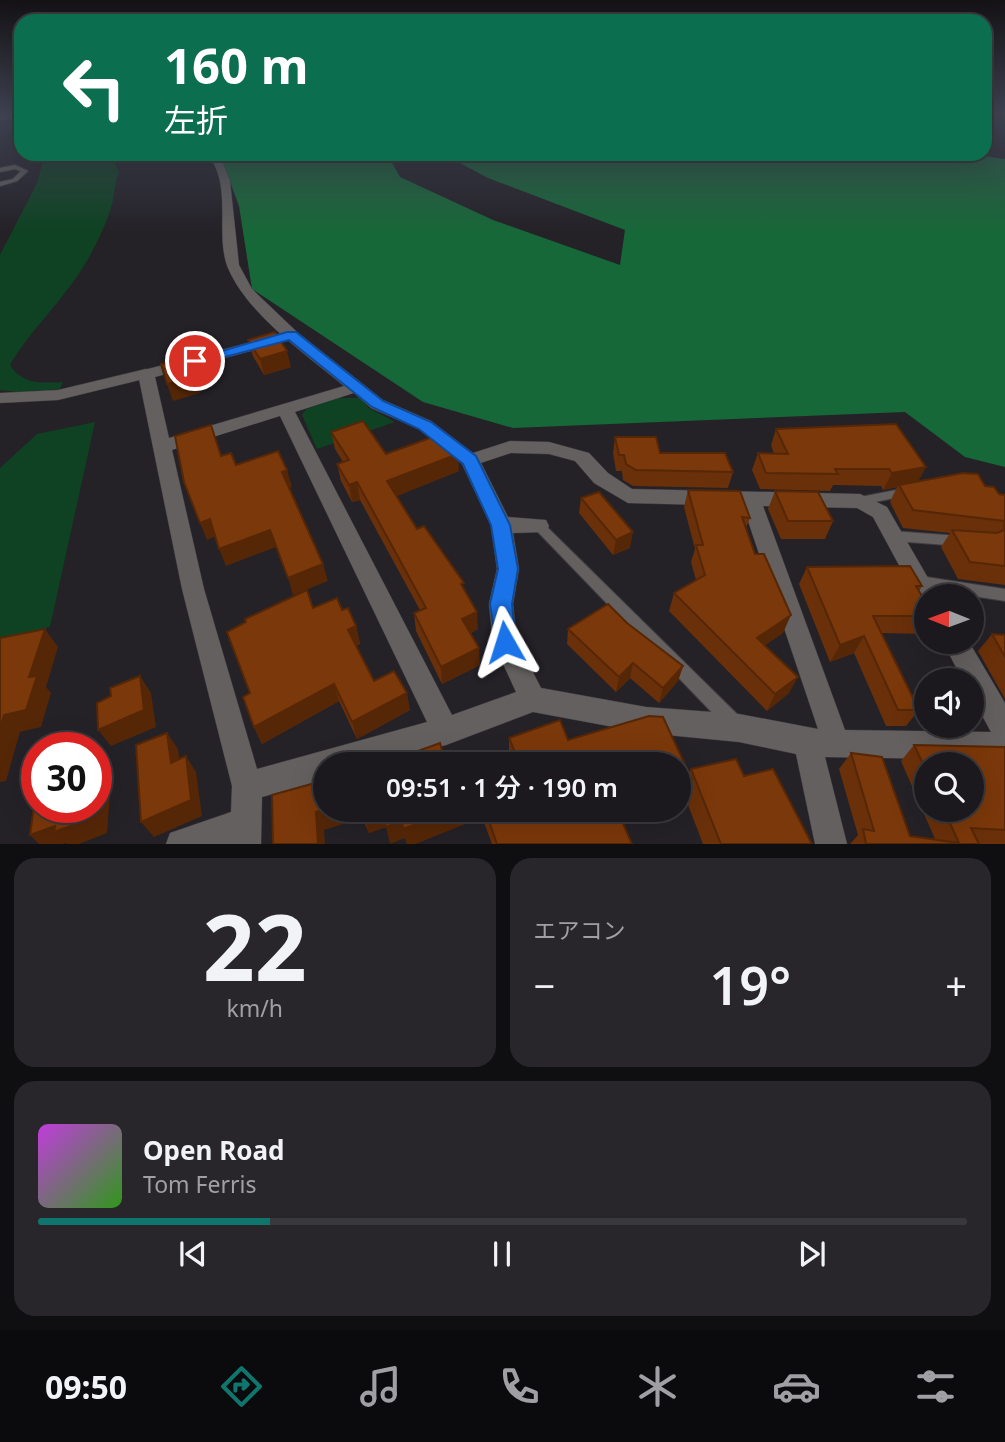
<!DOCTYPE html>
<html lang="ja">
<meta charset="utf-8">
<style>
body{margin:0;font-family:"Noto Sans","Noto Sans JP",sans-serif;background:#28262a;color:#f1f3f6;height:100vh;display:flex;flex-direction:column;font-size:26px;white-space:nowrap}
*{box-sizing:border-box;margin:0}
p{font-size:23px;color:#a0a0a4}
.icon{flex:none;width:38px;height:38px;fill:none;stroke:currentColor;stroke-width:2;stroke-linecap:round;stroke-linejoin:round}
.map{position:relative;height:844px;overflow:hidden}
.panel{display:flex;flex-direction:column;gap:14px;padding:14px;background:#0f0e10;flex:1}
.panel>*{flex:none}
.guide{position:absolute;left:14px;top:14px;width:978px;height:147px;border-radius:21px;box-shadow:0 7px 28px #0002,0 0 0 2px #39383b;background:#0b6e4f;color:#fff;overflow:hidden}
.needle{width:46px;rotate:271deg}
.fabs{position:absolute;left:914px;top:584px;display:grid;gap:14px}
.fabs a{display:grid;place-items:center;width:70px;height:70px;border-radius:50%;background:#1b191d;box-shadow:0 7px 28px #0002,0 0 0 2px #39383b;font-size:35px}
.speed{position:absolute;left:21px;top:732px;display:flex;gap:14px;font-size:35px;font-weight:700;text-align:center}
.speed>*{display:grid;place-content:center;width:91px;height:91px;border-radius:50%;background:#1b191d;box-shadow:0 7px 28px #0002,0 0 0 2px #39383b;line-height:1}
.speed .limit{border:10px solid #d22;background:#fff;color:#111}
.pin{position:absolute;display:grid;place-items:center;width:60px;height:60px;color:#fff;margin:-30px;border:4px solid #fff;border-radius:50%;box-shadow:0 2px 7px #0007}
.me{position:absolute;width:77px;margin:-38px;rotate:354deg;stroke-linejoin:round;filter:drop-shadow(0 0 5px #0008)}
.turn{display:flex;align-items:center;gap:24px;height:147px;padding:0 35px;font-size:32px}
.turn .icon{width:91px;height:91px;stroke-width:2.5}
.turn b{display:block;font-size:49px;line-height:60px}
.big{font-size:52px;font-weight:600;line-height:1.1}
.panel .widget{flex:1;display:flex;flex-direction:column;justify-content:center;gap:10px;min-width:0;padding:0 24px;border-radius:21px;background:#28262a}
.panel .dial{align-items:center;gap:0}
.dial b{font-size:91px;line-height:1}
.song{display:flex;align-items:center;gap:21px}
.cover{width:84px;height:84px;border-radius:10px;background:linear-gradient(135deg,hsl(290 70% 55%),hsl(110 70% 35%))}
.played{height:7px;border-radius:4px;background:linear-gradient(90deg,#0f766e 25%,#39383b 25%)}
.keys{display:flex;justify-content:space-around;direction:ltr}
.heat{display:flex;justify-content:space-between;align-items:center;font-size:38px;direction:ltr}
.panel .tiles{flex:1;display:grid;gap:14px;grid-template-columns:1fr 1fr}
.widget:last-child{grid-column:span 2}
.trip{position:absolute;left:313px;top:752px;width:378px;height:70px;border-radius:35px;background:#1b191d;box-shadow:0 7px 28px #0002,0 0 0 2px #39383b;font-weight:600;line-height:70px;text-align:center}
.menu{display:flex;height:112px;justify-content:space-around;align-items:center;background:#0b0a0c;color:#a0a0a4}
.menu .icon{width:49px;height:49px}
.menu .on{color:#0f766e}
.menu b{font-size:32px;color:#f1f3f6}
.map>svg:first-child{display:block}
.green{fill:#0e4222}
.forest{fill:#176838}
.lines{fill:none;stroke-linecap:round;stroke-linejoin:round}
.service-casing{stroke:#3e3b41;stroke-width:2}
.minor-casing{stroke:#3e3b41;stroke-width:1}
.tertiary-casing{stroke:#3e3b41;stroke-width:1}
.service{fill:#63605f;fill-rule:evenodd}
.minor{fill:#63605f;fill-rule:evenodd}
.tertiary{fill:#63605f;fill-rule:evenodd}
.wall{fill:#6a3009;fill-rule:evenodd}
.shaded-wall{fill:#562707}
.building{fill:#7b380a;stroke:#562707;stroke-width:2}
.route{fill:#1a73e8;stroke:#114b97;stroke-width:2}
</style>
<div class="map">
<svg width="1005" height="844" viewBox="0 0 1005 844">
<rect width="100%" height="100%" fill="#242127"/>
<g class="green">
<path d="M45 154H111L119 173C115 182 115 189 113 199 111 215 94 250 85 264 63 301 31 329 10 365 23 385 41 383 63 382L60 389 17 392 0 390V255L37 183Z"/>
<polygon points="338,398 360,398 369,408 395,422 317,449 302,415 306,409"/>
<polygon points="95,422 50,627 0,638 0,468 37,434"/>
</g>
<polygon class="forest" points="220,154 387,154 400,177 493,220 620,265 625,230 488,178 443,154 616,154 669,161 663,154 970,154 1005,159 1005,467 965,457 905,412 513,428 423,402 252,289 239,206"/>
<g class="lines">
<g class="service-casing">
<g id="service">
<polygon points="15,165 28,171 17,181 0,186 0,182 13,179 21,171 15,169 0,172 0,168"/>
<polygon points="906,488 910,489 912,492 910,495 860,505 856,504 854,501 856,498 860,497"/>
<polygon points="539,521 543,523 738,715 740,721 738,727 732,729 726,727 535,529 533,526 535,523"/>
<polygon points="893,531 960,536 965,538 966,541 965,544 960,546 893,541 888,539 887,536 888,533"/>
<polygon points="920,576 1005,589 1005,601 920,588 915,586 913,582 915,578"/>
</g>
</g>
<g class="minor-casing">
<g id="minor">
<polygon points="21,114 21,116 0,120 0,116"/>
<path d="M207 154H216L222 160 230 181 239 265 252 289 297 332 383 400 431 421 473 453 510 441 549 442 589 453 608 473 632 489 860 494 887 507 939 597H926V606L920 604 873 517 857 508 763 506 845 730 991 732 971 695V681H963L943 642H969L1005 703V760L825 757 847 844H815L796 754 739 742 646 733 533 712 446 745 375 765H326V779L262 797 261 844H166L170 833 231 812 232 786 182 589 138 374 140 371 271 337 278 341 276 344 155 377 169 438 344 386C306 354 248 315 228 268 214 234 234 184 207 154ZM354 393 371 408 419 429 462 464 491 525 497 569 489 604 493 642 516 692 452 715 295 412ZM280 416 427 722 257 769 204 589 172 450ZM511 453 549 454 575 461 594 483 628 503 743 506 818 729 739 714 646 707 541 688 517 641 513 604 519 569 513 533 546 532 549 526 546 520 508 517 481 463Z"/>
</g>
</g>
<g class="tertiary-casing">
<polygon id="tertiary" points="146,369 152,371 154,374 152,377 58,400 0,403 0,393 58,390"/>
</g>
<use href="#service" class="service"/>
<use href="#minor" class="minor"/>
<use href="#tertiary" class="tertiary"/>
</g>
<g class="wall">
<polygon points="248,340 291,367 264,375 253,356"/>
<polygon points="896,424 919,481 985,486 999,494 1005,495 1005,585 958,579 941,547 950,533 903,528 890,502 897,487 883,490 881,486 833,485 830,491 760,489 752,470 758,453 774,454 771,445 776,429"/>
<polygon points="331,432 386,454 459,471 396,496 417,529 464,589 478,629 471,633 480,665 442,684 416,631 414,613 420,610 360,500 352,502 341,481 337,464 343,462 335,449"/>
<polygon points="615,437 660,453 733,472 728,488 633,486 623,480 622,471 616,471 613,453"/>
<polygon points="688,490 750,518 746,528 783,633 765,645 789,693 767,711 669,611 674,593 696,580 691,562 695,549 684,507"/>
<polygon points="775,491 833,521 825,539 781,539 768,509"/>
<polygon points="581,498 630,548 613,555 579,513"/>
<polygon points="807,567 922,586 919,591 926,603 926,628 922,634 881,633 919,710 906,726 886,726 854,653 830,662 799,584"/>
<polygon points="313,608 342,610 356,626 360,644 356,646 374,681 410,710 357,739 339,701 262,744 254,727 250,693"/>
<polygon points="568,629 683,666 678,681 659,703 630,678 616,692 567,644"/>
<polygon points="992,634 1005,635 1005,699 978,651"/>
<polygon points="649,716 663,717 689,773 691,769 736,759 744,776 773,769 812,844 703,844 685,797 679,800 679,765 485,765 509,755 509,738 560,720 568,740"/>
<path d="M914 745 1005 747V844H850L858 835 839 769 851 753 910 836 935 839 901 761ZM926 765 971 810H926Z"/>
<polygon points="326,810 646,810 621,818 632,844 492,844 482,817 415,844 407,844 405,838 386,827 369,833 362,818 273,844"/>
</g>
<g class="shaded-wall">
<polygon points="287,351 291,367 264,375 260,359"/>
<polygon points="193,373 200,393 173,401 167,384"/>
<polygon points="458,454 459,471 390,499 387,481"/>
<polygon points="926,467 917,484 899,485 897,487 883,490 892,473"/>
<polygon points="287,470 292,487 287,489 282,472"/>
<polygon points="357,482 360,500 352,502 349,485"/>
<polygon points="210,519 217,536 207,540 200,523"/>
<polygon points="270,530 276,547 226,566 219,549"/>
<polygon points="633,532 630,548 613,555 616,540"/>
<polygon points="323,564 328,581 293,595 288,578"/>
<polygon points="477,612 478,629 464,636 462,619"/>
<polygon points="791,615 783,633 750,655 757,638"/>
<polygon points="356,626 360,644 352,647 348,630"/>
<polygon points="45,629 58,647 46,687 51,693 41,727 20,732 6,781 0,782 0,729 4,715 29,677"/>
<polygon points="864,636 854,653 830,662 840,645"/>
<polygon points="479,648 480,665 442,684 441,667"/>
<polygon points="633,663 630,678 616,692 619,677"/>
<polygon points="683,666 678,681 659,703 663,688"/>
<polygon points="140,676 151,693 156,727 111,746 98,730"/>
<polygon points="798,677 789,693 767,711 775,694"/>
<polygon points="334,684 339,701 262,744 254,727"/>
<polygon points="407,693 410,710 357,739 352,722"/>
<polygon points="167,733 178,749 182,779 171,763"/>
<polygon points="186,756 196,772 202,816 154,837 141,822"/>
<polygon points="98,764 111,780 107,833 79,844 67,844 66,843 63,844 39,844 30,835 94,807 96,807 96,781"/>
<polygon points="692,780 685,798 679,800 679,784"/>
<polygon points="326,809 360,810 362,818 324,830 325,844 318,844 316,812"/>
<polygon points="378,810 383,810 402,820 452,810 482,810 482,817 415,844 407,844 405,838 390,844 386,827 369,833 363,816"/>
<polygon points="613,810 646,810 610,821"/>
</g>
<g class="building">
<polygon points="275,332 287,351 260,359 248,340"/>
<polygon points="188,357 194,377 167,384 161,364"/>
<polygon points="363,421 386,454 441,434 458,454 387,481 417,529 424,526 464,583 461,584 477,612 462,619 479,648 441,667 414,613 426,608 357,482 349,485 337,464 349,460 331,432"/>
<polygon points="896,424 926,467 892,473 889,469 835,469 838,474 766,473 758,453 788,454 776,429"/>
<polygon points="211,425 221,456 231,453 236,465 278,451 287,470 282,472 323,564 288,578 270,530 219,549 210,519 200,523 184,482 175,436"/>
<polygon points="615,437 656,437 660,453 725,453 733,472 636,470 626,464 624,455 619,455"/>
<polygon points="963,473 978,474 985,486 994,487 999,494 1005,495 1005,566 970,562 952,530 997,533 1004,530 1004,521 913,510 899,485"/>
<polygon points="688,490 740,491 750,518 742,517 755,554 764,554 791,615 757,638 798,677 775,694 674,593 705,575 696,545 703,545"/>
<polygon points="775,491 818,492 833,521 788,521"/>
<polygon points="599,492 633,532 616,540 581,498"/>
<polygon points="910,566 922,586 916,586 926,603 926,616 873,616 919,710 898,710 864,636 840,645 807,567"/>
<polygon points="307,590 313,608 337,598 342,610 348,608 356,626 348,630 374,681 394,671 407,693 352,722 334,684 254,727 243,697 250,693 227,632 246,622 245,619"/>
<polygon points="608,604 627,623 683,666 663,688 633,663 619,677 568,629"/>
<polygon points="45,629 29,677 37,676 26,710 4,715 0,729 0,638"/>
<polygon points="992,634 1005,635 1005,657"/>
<polygon points="140,676 144,710 98,730 97,703 111,696 110,688"/>
<polygon points="649,716 663,717 692,780 679,784 679,765 485,765 515,752 509,738 560,720 568,740"/>
<polygon points="167,733 171,763 186,756 191,800 141,822 136,745"/>
<polygon points="440,743 446,765 379,765"/>
<polygon points="914,745 1005,747 1005,830 971,828 979,844 866,844 863,829 874,831 851,753 882,757 910,836 959,843 944,810 971,810 971,765 926,765 926,770"/>
<polygon points="736,759 744,776 773,769 812,844 721,844 691,769"/>
<polygon points="326,780 326,809 316,812 318,844 273,844 272,795"/>
<polygon points="37,798 37,807 94,807 93,818 54,832 55,826 30,835 35,799"/>
<polygon points="361,810 378,810 363,816"/>
<polygon points="382,810 452,810 403,829 402,820 386,827"/>
<polygon points="485,810 617,810 632,844 497,844"/>
</g>
<linearGradient id="sky" x2="0" y2="1"><stop stop-color="#141215"/><stop offset="0.49" stop-color="#3f4352"/><stop offset="1" stop-color="#3f4352" stop-opacity="0"/></linearGradient>
<rect width="1005" height="232" fill="url(#sky)"/>
<polygon class="route" points="287,332 296,332 383,401 431,422 476,456 510,525 518,569 512,604 516,642 512,649 505,652 497,649 490,604 498,569 491,525 463,464 419,429 372,407 289,340 195,365 188,361"/>
</svg>
<div class="fabs">
<a><svg class="needle" viewBox="-14 -14 28 28"><path d="M0-13l5 13h-10z" fill="#e53935"/><path d="M0 13l5-13h-10z" fill="#a0a0a4"/></svg></a>
<a><svg class="icon" aria-label="sound" viewBox="0 0 24 24"><path d="M4 9h4l5-4v14l-5-4H4zM17 9q2 3 0 6"/></svg></a>
<a><svg class="icon" aria-label="search" viewBox="0 0 24 24"><circle cx="10" cy="10" r="6"/><path d="M15 15l6 6"/></svg></a>
</div>
<div class="speed"><div class="limit">30</div></div>
<div class="pin" style="left:195px;top:361px;background:#d93025"><svg class="icon" aria-label="arrive" viewBox="0 0 24 24"><path d="M6 21V4h12l-3 4 3 4H6"/></svg></div>
<svg class="me" style="left:505px;top:642px" viewBox="-20 -20 40 40"><path d="M0-17L14 15 0 8-14 15z" fill="#1a73e8" stroke="#fff" stroke-width="4"/></svg>
<div class="trip">09:51 · 1 分 · 190 m</div>
<div class="guide">
<div class="turn"><svg class="icon" aria-label="left" viewBox="0 0 24 24"><path d="M17 20v-9H6M10 6l-5 5 5 5"/></svg><div><b>160 m</b>左折</div></div>
</div>
</div>
<section class="panel">
<div class="tiles">
<div class="widget dial"><b>22</b><p>km/h</p></div>
<div class="widget"><p>エアコン</p>
<div class="heat"><a>−</a><b class="big">19°</b><a>+</a></div>
</div>
<div class="widget">
<div class="song"><i class="cover"></i><div><b>Open Road</b><p>Tom Ferris</p></div></div>
<div class="played"></div>
<div class="keys"><svg class="icon" aria-label="previous" viewBox="0 0 24 24"><path d="M18 5L8 12l10 7zM5 5v14"/></svg><svg class="icon" aria-label="pause" viewBox="0 0 24 24"><path d="M8 5v14M16 5v14"/></svg><svg class="icon" aria-label="next" viewBox="0 0 24 24"><path d="M6 5l10 7-10 7zM19 5v14"/></svg></div>
</div>
</div>
</section>
<nav class="menu">
<b>09:50</b>
<svg class="icon on" aria-label="directions" viewBox="0 0 24 24"><path d="M12 3l9 9-9 9-9-9zM9 14v-3h6M13 9l2 2-2 2"/></svg>
<svg class="icon" aria-label="music" viewBox="0 0 24 24"><path d="M9 18V5l10-2v13"/><circle cx="6" cy="18" r="3"/><circle cx="16" cy="16" r="3"/></svg>
<svg class="icon" aria-label="phone" viewBox="0 0 24 24"><path d="M5 4h4l2 5-3 2q2 4 5 5l2-3 5 2v4C11 20 4 13 5 4z"/></svg>
<svg class="icon" aria-label="climate" viewBox="0 0 24 24"><path d="M12 3v18M4 7l16 10M4 17L20 7"/></svg>
<svg class="icon" aria-label="car" viewBox="0 0 24 24"><path d="M5 17H2v-5l4-1 3-4h7l3 4 3 1v5h-3M9 17h6M6 11h13"/><circle cx="7" cy="17" r="2"/><circle cx="17" cy="17" r="2"/></svg>
<svg class="icon" aria-label="filters" viewBox="0 0 24 24"><path d="M4 7h16M4 17h16"/><circle cx="9" cy="7" r="2"/><circle cx="15" cy="17" r="2"/></svg>
</nav>
